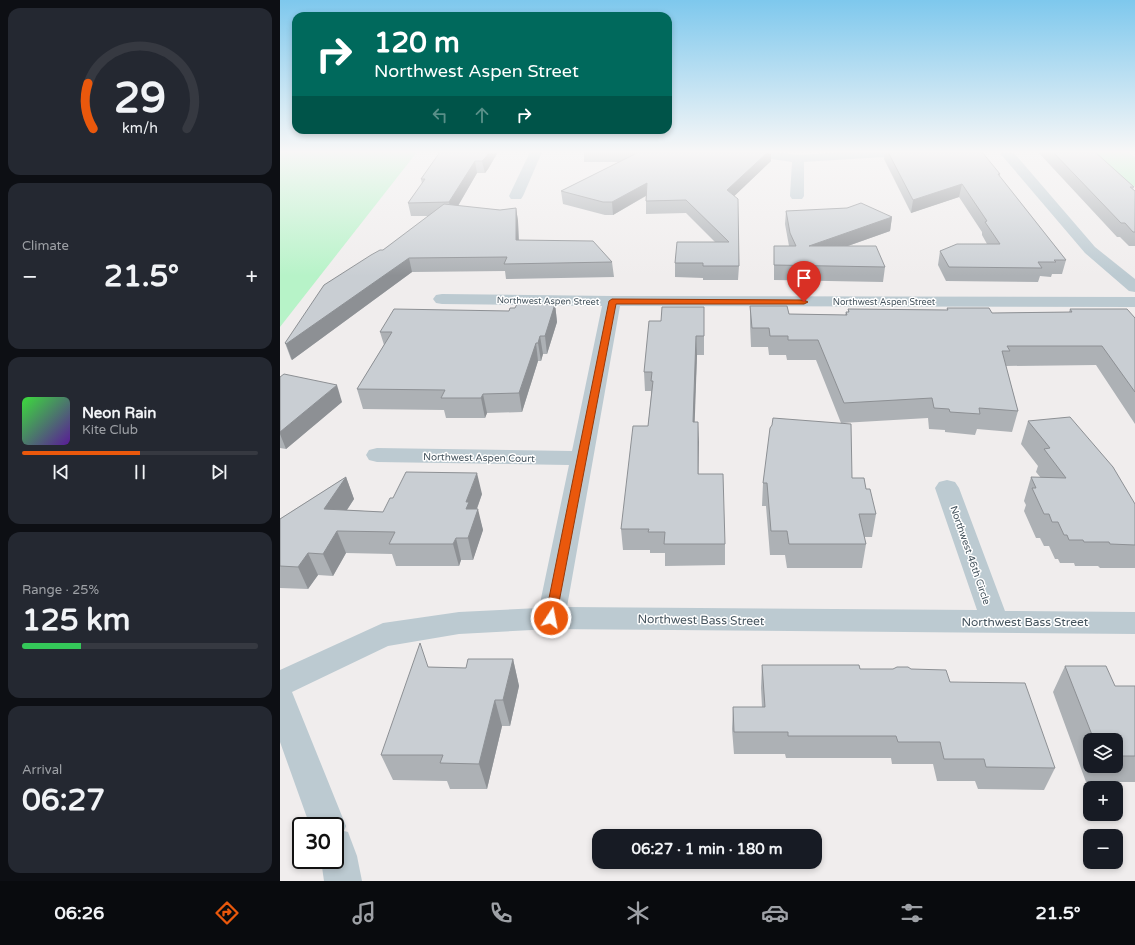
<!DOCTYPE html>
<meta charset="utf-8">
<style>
body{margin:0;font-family:"Varela Round",sans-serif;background:#242831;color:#f1f3f6;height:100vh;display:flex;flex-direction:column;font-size:15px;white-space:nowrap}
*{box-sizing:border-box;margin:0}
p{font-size:13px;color:#9ea1a6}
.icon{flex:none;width:22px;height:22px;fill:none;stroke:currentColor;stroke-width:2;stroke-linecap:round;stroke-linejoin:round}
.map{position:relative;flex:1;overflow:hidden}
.sheet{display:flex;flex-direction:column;gap:8px;padding:8px;background:#0d0f14;width:280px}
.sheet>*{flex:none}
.top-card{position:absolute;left:12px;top:12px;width:380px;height:122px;border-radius:12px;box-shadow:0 2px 6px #0003;background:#00695c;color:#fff;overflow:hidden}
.tools{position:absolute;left:803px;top:733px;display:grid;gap:8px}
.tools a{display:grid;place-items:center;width:40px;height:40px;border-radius:8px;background:#171b24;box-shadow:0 2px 6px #0003;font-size:20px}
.speed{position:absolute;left:12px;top:817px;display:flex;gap:8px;font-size:20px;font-weight:700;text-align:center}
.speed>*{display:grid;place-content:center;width:52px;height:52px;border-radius:50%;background:#171b24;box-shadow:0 2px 6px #0003;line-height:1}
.speed .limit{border:2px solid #111;border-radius:6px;background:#fff;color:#111}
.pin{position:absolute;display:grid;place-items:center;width:34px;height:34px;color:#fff;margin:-41px -17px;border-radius:50% 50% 50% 0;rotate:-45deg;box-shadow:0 0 4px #0007}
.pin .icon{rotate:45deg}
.me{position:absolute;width:44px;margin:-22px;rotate:11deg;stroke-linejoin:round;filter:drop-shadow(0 0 3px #0008)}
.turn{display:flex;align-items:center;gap:14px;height:84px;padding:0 16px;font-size:18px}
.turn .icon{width:52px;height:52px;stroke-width:2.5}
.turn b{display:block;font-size:28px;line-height:34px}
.lanes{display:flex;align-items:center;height:38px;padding:0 16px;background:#0003;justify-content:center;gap:20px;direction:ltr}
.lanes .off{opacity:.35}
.big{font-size:30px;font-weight:700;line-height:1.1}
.sheet .tile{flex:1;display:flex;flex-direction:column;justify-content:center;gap:6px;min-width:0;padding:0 14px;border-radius:12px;background:#242831}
.sheet .dial{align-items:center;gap:0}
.dial svg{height:104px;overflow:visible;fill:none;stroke:#363941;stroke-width:7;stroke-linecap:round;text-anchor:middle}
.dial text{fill:#f1f3f6;stroke:none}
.song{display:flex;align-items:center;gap:12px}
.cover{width:48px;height:48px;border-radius:6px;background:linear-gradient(135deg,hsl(120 70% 55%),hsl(270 70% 35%))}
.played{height:4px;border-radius:2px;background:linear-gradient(90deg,#ea580c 50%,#363941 50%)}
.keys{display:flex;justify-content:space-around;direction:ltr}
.heat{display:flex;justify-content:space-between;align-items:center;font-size:22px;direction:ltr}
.charge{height:6px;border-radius:3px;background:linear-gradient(90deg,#34c759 25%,#363941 0)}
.trip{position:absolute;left:312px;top:829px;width:230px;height:40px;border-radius:12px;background:#171b24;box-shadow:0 2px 6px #0003;font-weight:700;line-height:40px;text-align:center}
.dock{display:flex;height:64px;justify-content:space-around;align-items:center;background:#090b0e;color:#9ea1a6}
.dock .icon{width:28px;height:28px}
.dock .active{color:#ea580c}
.dock b{font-size:18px;color:#f1f3f6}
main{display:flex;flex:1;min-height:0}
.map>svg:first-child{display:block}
.green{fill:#b7f3c8}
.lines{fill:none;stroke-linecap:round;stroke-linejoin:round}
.street{fill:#bccad1;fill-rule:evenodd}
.wall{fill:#adb1b5;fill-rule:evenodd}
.shaded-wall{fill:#8d9094}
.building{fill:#c9ced3;stroke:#8d9094}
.route{fill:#ea580c;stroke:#983908}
.labels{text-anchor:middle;stroke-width:3;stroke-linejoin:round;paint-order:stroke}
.far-street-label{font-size:9px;fill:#44535d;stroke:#fff}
.street-label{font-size:10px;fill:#44535d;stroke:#fff}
.near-street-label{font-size:12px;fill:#44535d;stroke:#fff}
</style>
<main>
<section class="sheet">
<div class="tile dial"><svg viewBox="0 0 100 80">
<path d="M14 69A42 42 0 1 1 86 69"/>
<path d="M14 69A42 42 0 0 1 10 34" stroke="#ea580c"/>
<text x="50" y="56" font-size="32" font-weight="700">29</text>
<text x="50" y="72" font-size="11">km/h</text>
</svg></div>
<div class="tile"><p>Climate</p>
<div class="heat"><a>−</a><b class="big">21.5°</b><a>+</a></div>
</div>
<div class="tile">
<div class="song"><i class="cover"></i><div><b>Neon Rain</b><p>Kite Club</p></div></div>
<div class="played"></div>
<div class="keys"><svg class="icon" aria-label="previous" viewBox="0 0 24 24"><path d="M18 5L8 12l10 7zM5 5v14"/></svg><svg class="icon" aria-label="pause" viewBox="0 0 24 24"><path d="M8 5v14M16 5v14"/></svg><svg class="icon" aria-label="next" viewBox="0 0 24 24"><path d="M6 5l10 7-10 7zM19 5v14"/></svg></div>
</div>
<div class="tile"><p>Range · 25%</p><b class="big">125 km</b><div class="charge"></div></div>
<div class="tile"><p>Arrival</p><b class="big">06:27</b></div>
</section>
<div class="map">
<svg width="855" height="881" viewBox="0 0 855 881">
<rect width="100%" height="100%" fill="#f0eded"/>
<g class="green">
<polygon points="0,152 137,152 0,327"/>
<polygon points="808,152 847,152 855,157 855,187"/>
</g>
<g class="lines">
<g class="street">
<polygon points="250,152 262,152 243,196 241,199 231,199 229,196"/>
<polygon points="463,152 497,152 518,155 561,152 626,152 620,156 524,162 524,196 522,199 512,199 510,196 512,162 469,156"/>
<polygon points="719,152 734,153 815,247 855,279 855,292 849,291 805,253"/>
<polygon points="162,294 332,296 855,297 855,307 340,306 287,607 697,610 655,488 659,482 667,480 675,482 679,488 725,611 855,612 855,634 271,629 179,634 108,646 12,692 66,826 64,831 68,832 77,856 82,881 44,881 41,860 55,860 55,826 30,826 0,742 0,670 103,623 179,612 259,608 289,465 97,462 89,460 86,455 89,450 97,448 292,451 322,306 162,304 156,303 153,299 156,295"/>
</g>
</g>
<g class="wall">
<polygon points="218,152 208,169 205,173 197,173 178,206 220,210 236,208 238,221 239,240 332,262 334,277 226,279 225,271 132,272 12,360 11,359 5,343 103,250 149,216 131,216 128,203 142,184 141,179"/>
<polygon points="304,152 491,152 491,161 454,196 459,266 458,280 423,280 423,278 395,277 395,263 435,242 406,213 366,214 366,196 333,215 325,215 283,204 281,191 340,162 304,162"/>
<polygon points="605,152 608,152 720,174 720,177 786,260 782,274 772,274 771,277 760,276 758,282 666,281 658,265 660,251 707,244 702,235 702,232 679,197 631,213 604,159"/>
<polygon points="758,152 815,152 854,187 853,189 855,191 855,246 849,246 840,237 837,237"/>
<polygon points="506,211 612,217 610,231 568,246 605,267 603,282 494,280 494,246 509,246 505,224"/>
<polygon points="275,304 277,322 267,354 263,354 261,361 258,361 242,412 207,413 205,418 166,418 164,410 83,409 77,389 104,345 100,332 229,311 235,308"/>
<polygon points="470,306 509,314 565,315 566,312 568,312 568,309 667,310 667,308 712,313 789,312 790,309 855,318 855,424 816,365 726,366 738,411 732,432 697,429 695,435 665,432 665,430 649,429 648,418 562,423 572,478 586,489 596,514 592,537 584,537 586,544 582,568 507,568 505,555 490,555 486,506 482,506 483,483 561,423 536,360 507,360 506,355 489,355 488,347 471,347 470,324"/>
<polygon points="424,307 424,355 417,355 414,422 418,422 418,474 445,544 445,565 385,566 385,553 370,553 370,550 343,550 341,529 368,426 371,396 371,391 365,391 364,372 381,321"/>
<polygon points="0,377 62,402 6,449 0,448"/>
<polygon points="748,421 855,504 855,568 820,568 818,566 795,566 794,563 780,563 778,559 775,559 769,546 764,546 760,538 756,538 744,511 746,505 744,501 751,477 761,478 756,472 758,466 741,444"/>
<polygon points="66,477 74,499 67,510 103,512 202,494 197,509 203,530 193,560 181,560 179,566 116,566 112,554 66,553 53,576 38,575 28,589 0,588 0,519"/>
<polygon points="233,659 239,686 230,726 222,726 207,789 170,789 167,781 113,780 101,755 149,667 186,668"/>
<polygon points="482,665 580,669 631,669 670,682 775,768 764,790 698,789 695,781 657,781 653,764 612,764 611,758 506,758 505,754 454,754 452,729 453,707 482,707 481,688"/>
<path d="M785 666 835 686H855V782H806L773 692ZM810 740H836V766H810Z"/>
</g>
<g class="shaded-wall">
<polygon points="209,152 218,152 208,169 205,173 202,161"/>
<polygon points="488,152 491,152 491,161 447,203 447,190"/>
<polygon points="195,161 197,173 172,216 169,202"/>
<polygon points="367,183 367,195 333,215 332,202"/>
<polygon points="682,184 679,197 631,213 633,200"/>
<polygon points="236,208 238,221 239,254 236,240"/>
<polygon points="612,217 610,231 528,260 529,246"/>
<polygon points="129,258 132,272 12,360 6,344"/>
<polygon points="275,304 277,322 267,354 265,336"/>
<polygon points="260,336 263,354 261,361 258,343"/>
<polygon points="416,336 417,355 414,442 413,422"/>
<polygon points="256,343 258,361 242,412 239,393"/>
<polygon points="57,385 62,402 6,449 0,434 0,432"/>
<polygon points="203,394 207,413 205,418 201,398"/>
<polygon points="418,422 419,442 418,495"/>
<polygon points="197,473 202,494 193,519 198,509 203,530 193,560 188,538 186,509 186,502"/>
<polygon points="66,477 74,499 53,531 44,509"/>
<polygon points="57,531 66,553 53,576 43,554"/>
<polygon points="176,538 181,560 179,566 173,544"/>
<polygon points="28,553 38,575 28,589 18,567"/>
<polygon points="233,659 239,686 230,726 223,700"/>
<polygon points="215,700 222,726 207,789 199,764"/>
</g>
<g class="building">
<polygon points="160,152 209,152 206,157 202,161 195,161 169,202 128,203 145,179 141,179"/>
<polygon points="359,152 488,152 447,190 458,199 459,266 423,266 423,263 395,263 397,242 449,242 406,200 366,201 367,183 332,202 323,202 281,191"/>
<polygon points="608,152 702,152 720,174 718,174 786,260 774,260 776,262 758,262 762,268 669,267 660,251 677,244 720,244 705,222 707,221 682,184 633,200"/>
<polygon points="773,152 815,152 854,187 850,187 855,191 855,232 853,232 845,223 841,223"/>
<polygon points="581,203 612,217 529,246 596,246 605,267 494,265 494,246 516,246 510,233 506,211 567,208"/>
<polygon points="164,204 220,210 236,208 236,240 313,241 332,262 224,264 227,257 129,258 6,344 5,343 44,285 91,255 100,250 103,250"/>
<polygon points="237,304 275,304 265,336 260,336 258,343 256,343 239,393 203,394 201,398 161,398 165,390 77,389 112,332 100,332 114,309 229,311 230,308 235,308"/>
<polygon points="470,306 507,306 509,314 567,315 566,312 569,312 568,309 668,310 667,308 709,308 712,313 792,312 790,309 847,309 855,318 855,392 822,346 727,346 730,351 722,351 738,411 699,408 700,414 670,412 669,409 654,408 652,398 564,403 538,340 508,340 508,336 490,336 489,328 472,328"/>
<polygon points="382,307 424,307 424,336 416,336 413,422 418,422 418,474 443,474 445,544 384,544 385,532 368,532 369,529 341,529 353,426 368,426 373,381 371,381 372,372 364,372 369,321 381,321"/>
<polygon points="4,374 57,385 0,432 0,377"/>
<polygon points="790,417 833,467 855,504 855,545 830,544 829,542 804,542 803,540 789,540 787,535 784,535 778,522 772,522 769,514 764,514 752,488 756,488 751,477 786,478 764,449 770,448 748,421"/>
<polygon points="493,418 571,424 572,478 584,478 586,489 590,489 596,514 579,514 586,544 509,544 507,531 491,531 487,483 483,483 490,428 492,425"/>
<polygon points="126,472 197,473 186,502 189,502 186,509 198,509 188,538 176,538 173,544 109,544 115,532 57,531 43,554 28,553 18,567 0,566 0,519 66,477 44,509 103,512 110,498 113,498"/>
<polygon points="140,643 148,667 186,668 188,659 233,659 223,700 215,700 199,764 160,763 163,755 101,755"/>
<polygon points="482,665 579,665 580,669 613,669 617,667 628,667 631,669 666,670 670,682 745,683 775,768 706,767 704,759 664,759 660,742 618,742 616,736 508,736 508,732 454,732 453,707 485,707"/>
<polygon points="785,666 826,666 835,686 855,686 855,756 836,756 836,740 814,740"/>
</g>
<linearGradient id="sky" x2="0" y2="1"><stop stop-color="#7ec8ed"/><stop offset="0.55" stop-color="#f8f7f7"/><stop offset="1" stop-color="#f8f7f7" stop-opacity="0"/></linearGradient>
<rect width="855" height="276" fill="url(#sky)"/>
<polygon class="route" points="332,299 524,300 528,302 524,304 336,304 276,618 275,622 271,623 266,622 265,618 329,301"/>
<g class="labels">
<g class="far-street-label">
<text transform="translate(268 301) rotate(1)" y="3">Northwest Aspen Street</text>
<text x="604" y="305">Northwest Aspen Street</text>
</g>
<g class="street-label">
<text transform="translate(199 457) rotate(1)" y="4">Northwest Aspen Court</text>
<text transform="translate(691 555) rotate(71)" y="4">Northwest 46th Circle</text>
</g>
<g class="near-street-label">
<text transform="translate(421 620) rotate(1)" y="4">Northwest Bass Street</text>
<text x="745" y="626">Northwest Bass Street</text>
</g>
</g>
</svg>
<div class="tools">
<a><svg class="icon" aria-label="layers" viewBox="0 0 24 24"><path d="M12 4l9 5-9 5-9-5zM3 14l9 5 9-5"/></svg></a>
<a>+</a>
<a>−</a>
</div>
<div class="speed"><div class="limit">30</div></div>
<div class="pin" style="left:524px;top:302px;background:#d93025"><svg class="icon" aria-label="arrive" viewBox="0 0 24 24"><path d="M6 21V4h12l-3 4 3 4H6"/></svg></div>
<svg class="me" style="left:271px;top:618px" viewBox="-20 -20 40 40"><circle r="17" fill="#ea580c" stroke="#fff" stroke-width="3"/><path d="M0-11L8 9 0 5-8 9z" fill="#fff"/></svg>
<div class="trip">06:27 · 1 min · 180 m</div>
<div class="top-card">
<div class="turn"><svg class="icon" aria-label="right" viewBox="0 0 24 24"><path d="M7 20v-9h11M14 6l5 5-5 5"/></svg><div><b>120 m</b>Northwest Aspen Street</div></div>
<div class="lanes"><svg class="icon off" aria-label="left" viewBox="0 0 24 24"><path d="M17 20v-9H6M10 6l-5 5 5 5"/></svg><svg class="icon off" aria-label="ahead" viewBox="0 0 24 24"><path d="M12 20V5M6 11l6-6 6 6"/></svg><svg class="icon" aria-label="right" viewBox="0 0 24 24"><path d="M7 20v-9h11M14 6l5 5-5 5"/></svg></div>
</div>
</div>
</main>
<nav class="dock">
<b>06:26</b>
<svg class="icon active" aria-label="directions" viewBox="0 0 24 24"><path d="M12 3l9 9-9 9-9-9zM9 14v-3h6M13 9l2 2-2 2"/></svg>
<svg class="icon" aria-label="music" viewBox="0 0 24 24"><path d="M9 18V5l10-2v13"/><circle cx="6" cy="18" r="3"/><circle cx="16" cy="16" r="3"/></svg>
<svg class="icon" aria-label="phone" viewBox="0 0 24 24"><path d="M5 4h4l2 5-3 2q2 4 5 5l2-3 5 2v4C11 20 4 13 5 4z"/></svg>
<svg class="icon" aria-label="climate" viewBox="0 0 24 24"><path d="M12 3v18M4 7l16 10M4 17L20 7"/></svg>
<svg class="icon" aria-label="car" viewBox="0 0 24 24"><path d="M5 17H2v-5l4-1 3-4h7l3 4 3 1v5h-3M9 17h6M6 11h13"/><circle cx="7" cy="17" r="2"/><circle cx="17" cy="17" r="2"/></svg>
<svg class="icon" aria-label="filters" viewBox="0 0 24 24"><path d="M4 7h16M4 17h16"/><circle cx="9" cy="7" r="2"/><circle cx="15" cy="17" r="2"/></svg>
<b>21.5°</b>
</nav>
